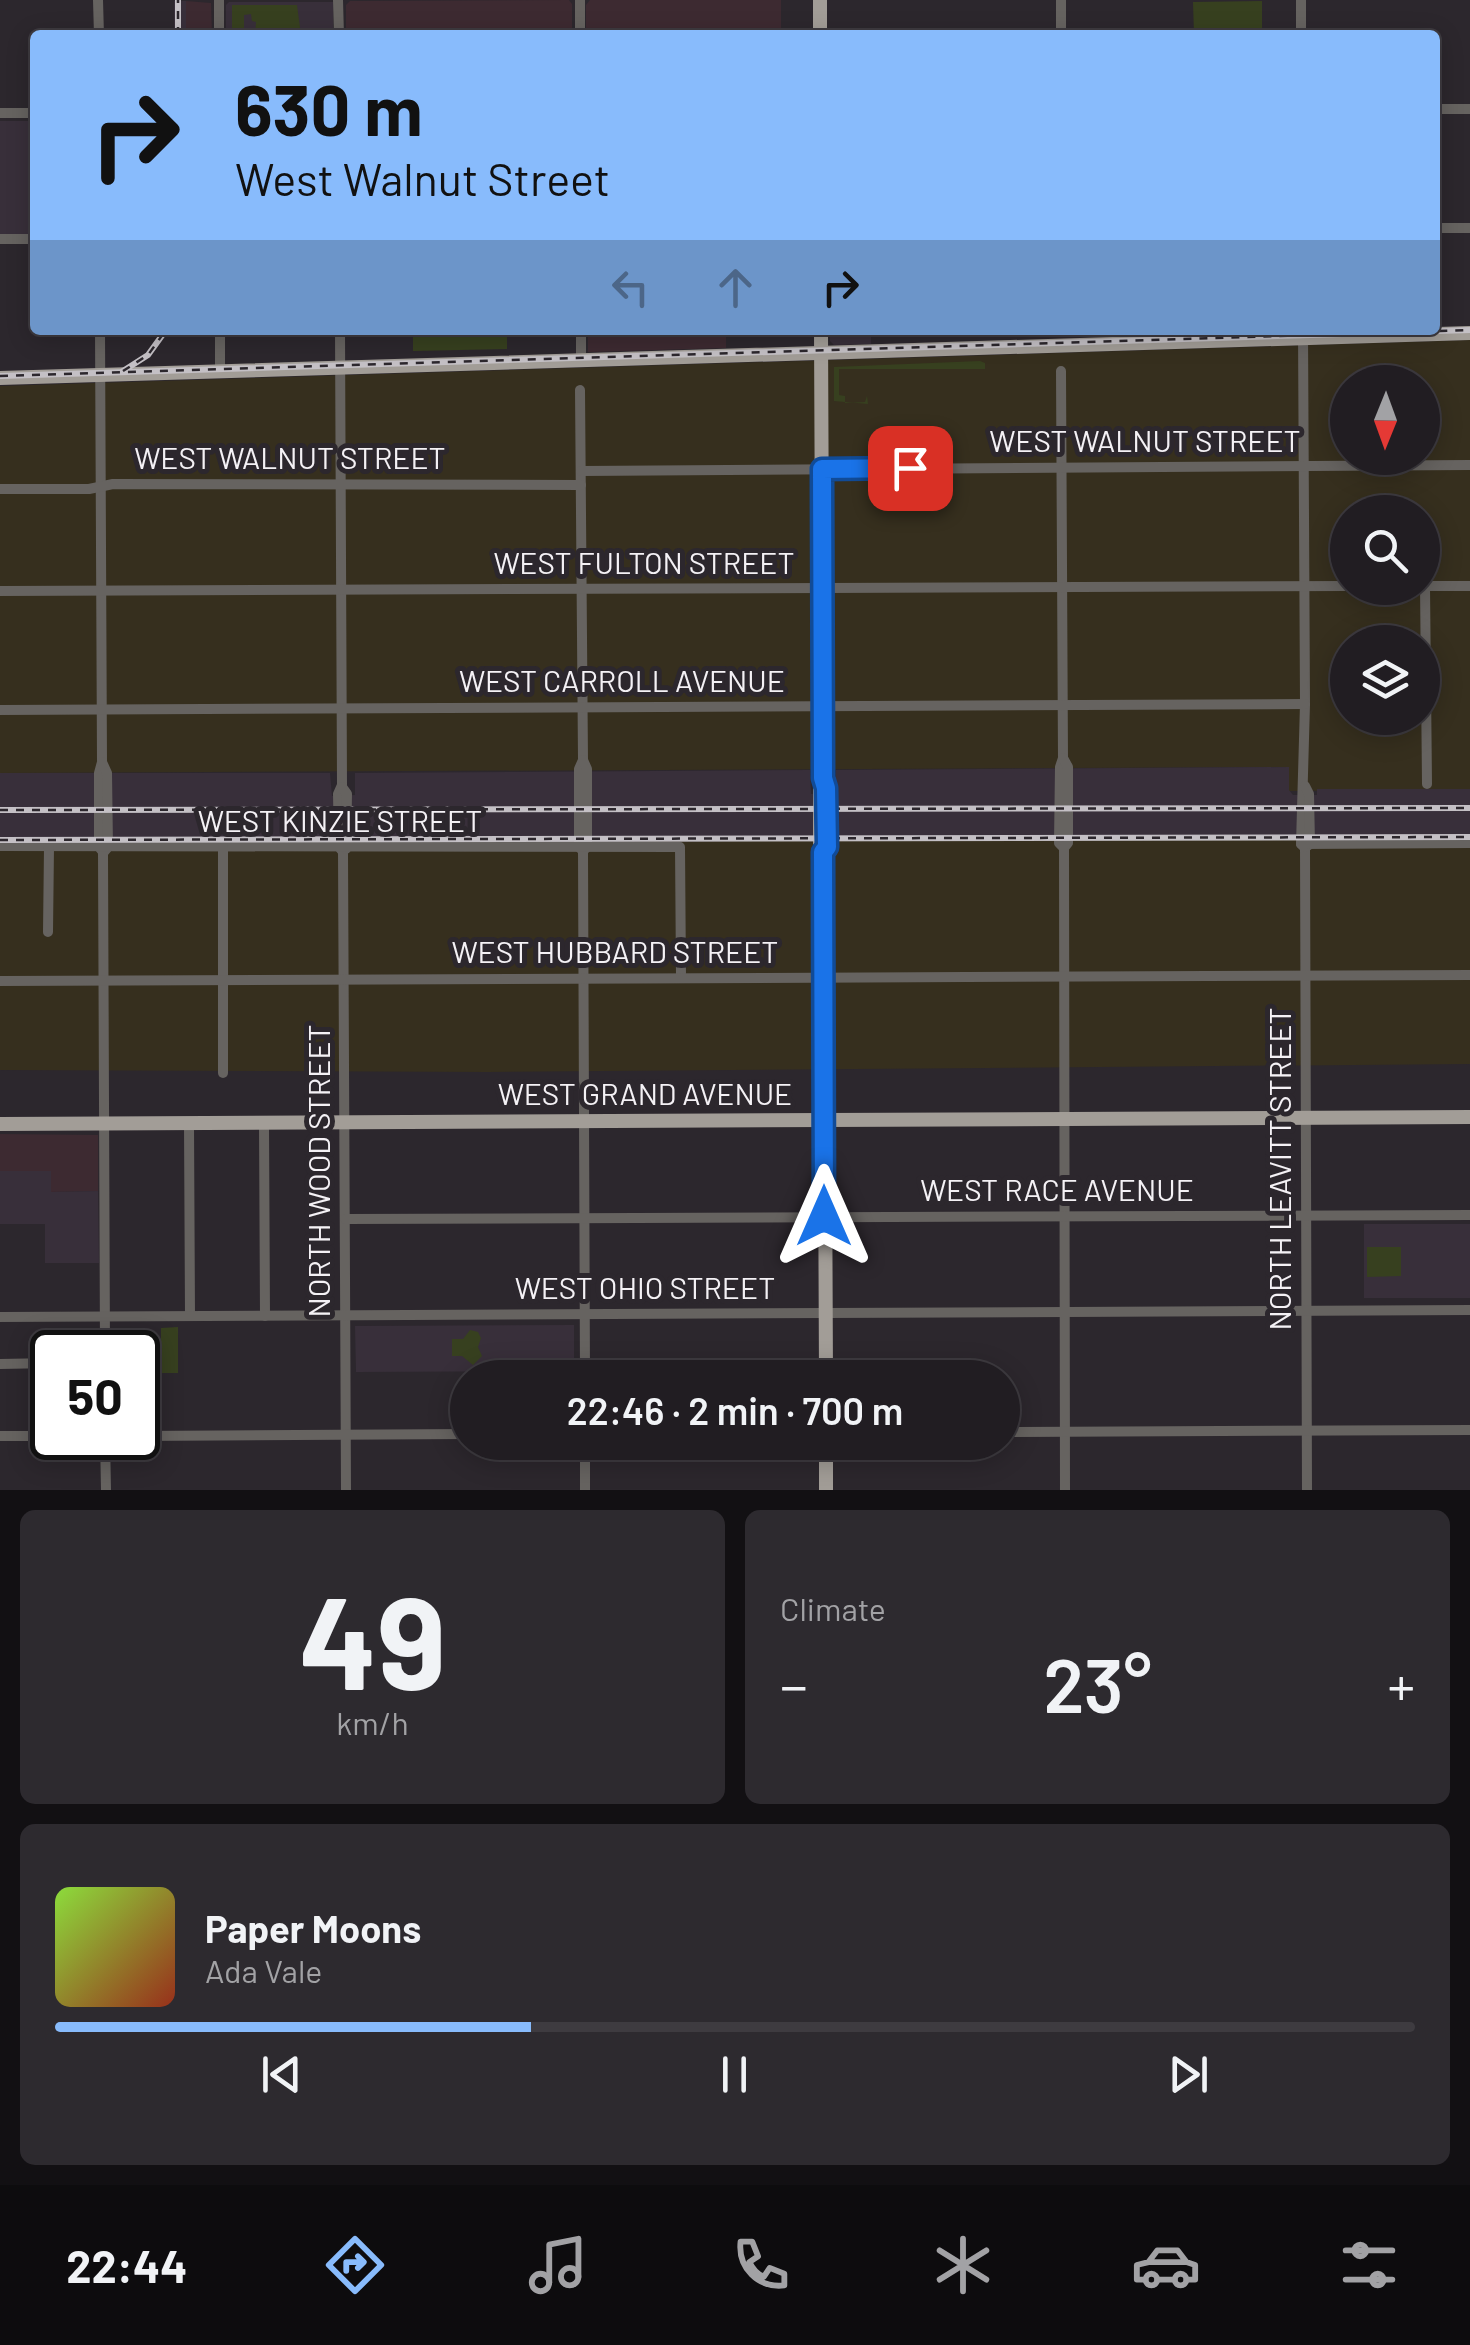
<!DOCTYPE html>
<meta charset="utf-8">
<style>
body{margin:0;font-family:Barlow,sans-serif;background:#2d2a2f;color:#f1f3f6;height:100vh;display:flex;flex-direction:column;font-size:38px;white-space:nowrap}
*{box-sizing:border-box;margin:0}
p{font-size:32px;color:#a2a2a5}
.icon{flex:none;width:55px;height:55px;fill:none;stroke:currentColor;stroke-width:2;stroke-linecap:round;stroke-linejoin:round}
.map{position:relative;height:1490px;overflow:hidden}
.panel{display:flex;flex-direction:column;gap:20px;padding:20px;background:#121013;flex:1}
.panel>*{flex:none}
.guide{position:absolute;left:30px;top:30px;width:1410px;height:305px;border-radius:10px;box-shadow:0 5px 25px #0003,0 0 0 2px #3e3b40;background:#88bbfc;color:#111;overflow:hidden}
.needle{width:65px;rotate:181deg}
.tools{position:absolute;left:1330px;top:365px;display:grid;gap:20px}
.tools a{display:grid;place-items:center;width:110px;height:110px;border-radius:50%;background:#211d22;box-shadow:0 5px 25px #0003,0 0 0 2px #3e3b40;font-size:50px}
.speed{position:absolute;left:30px;top:1330px;display:flex;gap:20px;font-size:50px;font-weight:700;text-align:center}
.speed>*{display:grid;place-content:center;width:130px;height:130px;border-radius:50%;background:#211d22;box-shadow:0 5px 25px #0003,0 0 0 2px #3e3b40;line-height:1}
.speed .limit{border:5px solid #111;border-radius:15px;background:#fff;color:#111}
.pin{position:absolute;display:grid;place-items:center;width:85px;height:85px;color:#fff;margin:-42px;border-radius:20px;box-shadow:0 5px 15px #0006}
.me{position:absolute;width:110px;margin:-55px;rotate:0deg;stroke-linejoin:round;filter:drop-shadow(0 0 8px #0008)}
.turn{display:flex;align-items:center;gap:35px;height:210px;padding:0 40px;font-size:45px}
.turn .icon{width:130px;height:130px;stroke-width:2.5}
.turn b{display:block;font-size:70px;line-height:85px}
.lanes{display:flex;align-items:center;height:95px;padding:0 40px;background:#0003;justify-content:center;gap:50px;direction:ltr}
.lanes .off{opacity:.35}
.big{font-size:75px;font-weight:600;line-height:1.1}
.panel .tile{flex:1;display:flex;flex-direction:column;justify-content:center;gap:15px;min-width:0;padding:0 35px;border-radius:15px;background:#2d2a2f}
.panel .dial{align-items:center;gap:0}
.dial b{font-size:130px;line-height:1}
.song{display:flex;align-items:center;gap:30px}
.cover{width:120px;height:120px;border-radius:15px;background:linear-gradient(135deg,hsl(90 70% 55%),hsl(10 70% 35%))}
.played{height:10px;border-radius:5px;background:linear-gradient(90deg,#88bbfc 35%,#3e3b40 35%)}
.keys{display:flex;justify-content:space-around;direction:ltr}
.heat{display:flex;justify-content:space-between;align-items:center;font-size:55px;direction:ltr}
.panel .tiles{flex:1;display:grid;gap:20px;grid-template-columns:1fr 1fr}
.tile:last-child{grid-column:span 2}
.trip{position:absolute;left:450px;top:1360px;width:570px;height:100px;border-radius:50px;background:#211d22;box-shadow:0 5px 25px #0003,0 0 0 2px #3e3b40;font-weight:600;line-height:100px;text-align:center}
.menu{display:flex;height:160px;justify-content:space-around;align-items:center;background:#0d0c0e;color:#a2a2a5}
.menu .icon{width:70px;height:70px}
.menu .active{color:#88bbfc}
.menu b{font-size:45px;color:#f1f3f6}
.map>svg:first-child{display:block}
.commercial{fill:#3d2a31}
.industrial{fill:#362f1e;fill-rule:evenodd}
.built{fill:#382f3a}
.green{fill:#37401f}
.lines{fill:none;stroke-linecap:round;stroke-linejoin:round}
.minor{stroke:#666360;stroke-width:10}
.major{stroke:#a29d97;stroke-width:14}
.rail-casing{stroke:#c4c0c5;stroke-width:6}
.rail{stroke:#2c272d;stroke-width:2.5;stroke-dasharray:8;stroke-linecap:butt}
.route-casing{stroke:#114b97;stroke-width:25}
.route{stroke:#1a73e8;stroke-width:18}
.labels{text-anchor:middle;stroke-width:10;stroke-linejoin:round;paint-order:stroke}
.street-label{font-size:30px;fill:#f4f1f5;stroke:#2c272d}
</style>
<div class="map">
<svg width="1470" height="1490" viewBox="0 0 1470 1490">
<rect width="100%" height="100%" fill="#2c272d"/>
<g class="commercial">
<polygon points="569,0 572,4 572,35 346,35 346,5 350,1"/>
<polygon points="590,0 781,0 781,35 586,35 586,5"/>
<polygon points="186,1 211,3 212,35 186,35"/>
<polygon points="588,330 726,330 726,348 588,352"/>
<polygon points="0,1134 98,1135 98,1191 51,1192 50,1171 0,1171"/>
</g>
<g class="industrial">
<path d="M1470 340V789L1289 791 1288 767 0 773V386ZM1348 382H1422V458H1348ZM1348 512H1422V588H1348ZM1348 642H1422V718H1348Z"/>
<polygon points="1470,839 1470,1064 488,1072 0,1070 0,843"/>
</g>
<g class="built">
<rect x="174" y="1" width="12" height="34"/>
<polygon points="229,2 333,2 333,35 226,35 226,5"/>
<rect x="0" y="121" width="35" height="114"/>
<polygon points="830,330 871,330 871,344 834,345 830,341"/>
<polygon points="1289,767 1289,790 1293,795 1317,795 1317,789 1470,789 1470,839 0,843 0,773 330,773 332,796 355,795 355,773 810,770 811,794 835,794 836,770"/>
<polygon points="0,1171 51,1171 51,1192 98,1191 99,1263 45,1263 45,1224 0,1224"/>
<rect x="1364" y="1224" width="106" height="74"/>
<polygon points="574,1325 574,1377 536,1377 535,1371 356,1372 355,1326"/>
</g>
<g class="green">
<polygon points="1262,1 1262,35 1194,35 1193,2"/>
<polygon points="232,5 297,5 301,35 255,35 256,22 252,21 251,14 244,15 244,32 232,32"/>
<polygon points="413,330 507,330 507,349 413,351"/>
<polygon points="980,361 985,363 985,369 839,369 839,395 845,396 845,403 865,402 867,396 868,404 834,401 834,367"/>
<polygon points="1367,1247 1401,1247 1401,1276 1367,1277"/>
<polygon points="178,1327 178,1373 161,1373 161,1328"/>
<polygon points="470,1330 478,1332 481,1338 478,1347 482,1356 473,1365 462,1356 452,1356 452,1339 463,1339"/>
</g>
<g class="lines">
<g class="minor">
<polyline points="98,0 99,35"/>
<polyline points="219,0 219,35"/>
<polyline points="338,0 339,35"/>
<polyline points="580,0 580,35"/>
<polyline points="1061,0 1061,35"/>
<polyline points="1301,0 1301,35"/>
<polyline points="1435,109 1470,109"/>
<polyline points="0,113 35,113"/>
<polyline points="1435,228 1470,228"/>
<polyline points="0,239 35,239"/>
<polyline points="100,330 102,762 99,773 99,847 103,852"/>
<polyline points="220,330 220,372"/>
<polyline points="340,330 342,785 338,794 339,847 343,852 346,1490"/>
<polyline points="581,330 581,360"/>
<polyline points="1303,330 1305,704 1301,844 1305,848 1307,1490"/>
<polyline points="1061,371 1063,758 1060,767 1059,843 1064,848"/>
<polyline points="580,390 583,760 579,769 579,847 583,851"/>
<polyline points="581,471 1470,465"/>
<polyline points="0,489 89,489 113,484 581,485"/>
<polyline points="1422,586 1470,586"/>
<polyline points="1425,586 1427,784"/>
<polyline points="0,591 1348,586"/>
<polyline points="0,710 1305,704"/>
<polyline points="1063,758 1068,767 1068,843 1064,848 1065,1490"/>
<polyline points="583,760 587,769 587,847 583,851 585,1378"/>
<polyline points="102,762 107,773 108,847 103,853 105,1352"/>
<polyline points="1305,786 1309,794 1310,844 1306,847"/>
<polyline points="342,787 347,794 346,849"/>
<polyline points="1301,844 1470,843"/>
<polyline points="0,846 680,847 681,977"/>
<polyline points="223,847 223,1073"/>
<polyline points="48,932 49,847"/>
<polyline points="0,981 1470,975"/>
<polyline points="189,1124 190,1316"/>
<polyline points="264,1124 265,1316"/>
<polyline points="345,1219 1470,1215"/>
<polyline points="0,1317 1470,1310"/>
<polyline points="0,1364 52,1363"/>
<polyline points="1002,1432 1470,1430"/>
<polyline points="0,1436 52,1436"/>
<polyline points="138,1436 468,1434"/>
<polyline points="105,1438 106,1490"/>
<polyline points="585,1442 585,1490"/>
</g>
<g class="major">
<polyline points="820,35 820,0"/>
<polyline points="821,330 823,778 820,787 820,847 824,913 826,1378"/>
<polyline points="0,378 1470,333"/>
<polyline points="0,1124 1470,1117"/>
<polyline points="826,1442 826,1490"/>
</g>
<g class="rail-casing">
<g id="rail">
<polyline points="178,35 178,0"/>
<polyline points="123,371 148,355 166,330"/>
<polyline points="0,376 1470,330"/>
<polyline points="0,810 1470,808"/>
<polyline points="0,840 1470,837"/>
</g>
</g>
<use href="#rail" class="rail"/>
</g>
<g class="lines">
<g class="route-casing">
<polyline id="route" points="824,1216 823,852 827,847 826,788 823,778 822,469 910,468"/>
</g>
<use href="#route" class="route"/>
</g>
<g class="labels">
<g class="street-label">
<text x="1145" y="452">WEST WALNUT STREET</text>
<text x="290" y="469">WEST WALNUT STREET</text>
<text x="644" y="574">WEST FULTON STREET</text>
<text x="622" y="692">WEST CARROLL AVENUE</text>
<text x="340" y="832">WEST KINZIE STREET</text>
<text x="615" y="963">WEST HUBBARD STREET</text>
<text x="645" y="1105">WEST GRAND AVENUE</text>
<text transform="translate(1281 1169) rotate(-90)" y="10">NORTH LEAVITT STREET</text>
<text transform="translate(320 1171) rotate(-90)" y="10">NORTH WOOD STREET</text>
<text x="1057" y="1201">WEST RACE AVENUE</text>
<text x="645" y="1299">WEST OHIO STREET</text>
</g>
</g>
</svg>
<div class="tools">
<a><svg class="needle" viewBox="-14 -14 28 28"><path d="M0-13l5 13h-10z" fill="#e53935"/><path d="M0 13l5-13h-10z" fill="#a2a2a5"/></svg></a>
<a><svg class="icon" aria-label="search" viewBox="0 0 24 24"><circle cx="10" cy="10" r="6"/><path d="M15 15l6 6"/></svg></a>
<a><svg class="icon" aria-label="layers" viewBox="0 0 24 24"><path d="M12 4l9 5-9 5-9-5zM3 14l9 5 9-5"/></svg></a>
</div>
<div class="speed"><div class="limit">50</div></div>
<div class="pin" style="left:910px;top:468px;background:#d93025"><svg class="icon" aria-label="arrive" viewBox="0 0 24 24"><path d="M6 21V4h12l-3 4 3 4H6"/></svg></div>
<svg class="me" style="left:824px;top:1216px" viewBox="-20 -20 40 40"><path d="M0-17L14 15 0 8-14 15z" fill="#1a73e8" stroke="#fff" stroke-width="4"/></svg>
<div class="trip">22:46 · 2 min · 700 m</div>
<div class="guide">
<div class="turn"><svg class="icon" aria-label="right" viewBox="0 0 24 24"><path d="M7 20v-9h11M14 6l5 5-5 5"/></svg><div><b>630 m</b>West Walnut Street</div></div>
<div class="lanes"><svg class="icon off" aria-label="left" viewBox="0 0 24 24"><path d="M17 20v-9H6M10 6l-5 5 5 5"/></svg><svg class="icon off" aria-label="ahead" viewBox="0 0 24 24"><path d="M12 20V5M6 11l6-6 6 6"/></svg><svg class="icon" aria-label="right" viewBox="0 0 24 24"><path d="M7 20v-9h11M14 6l5 5-5 5"/></svg></div>
</div>
</div>
<section class="panel">
<div class="tiles">
<div class="tile dial"><b>49</b><p>km/h</p></div>
<div class="tile"><p>Climate</p>
<div class="heat"><a>−</a><b class="big">23°</b><a>+</a></div>
</div>
<div class="tile">
<div class="song"><i class="cover"></i><div><b>Paper Moons</b><p>Ada Vale</p></div></div>
<div class="played"></div>
<div class="keys"><svg class="icon" aria-label="previous" viewBox="0 0 24 24"><path d="M18 5L8 12l10 7zM5 5v14"/></svg><svg class="icon" aria-label="pause" viewBox="0 0 24 24"><path d="M8 5v14M16 5v14"/></svg><svg class="icon" aria-label="next" viewBox="0 0 24 24"><path d="M6 5l10 7-10 7zM19 5v14"/></svg></div>
</div>
</div>
</section>
<nav class="menu">
<b>22:44</b>
<svg class="icon active" aria-label="directions" viewBox="0 0 24 24"><path d="M12 3l9 9-9 9-9-9zM9 14v-3h6M13 9l2 2-2 2"/></svg>
<svg class="icon" aria-label="music" viewBox="0 0 24 24"><path d="M9 18V5l10-2v13"/><circle cx="6" cy="18" r="3"/><circle cx="16" cy="16" r="3"/></svg>
<svg class="icon" aria-label="phone" viewBox="0 0 24 24"><path d="M5 4h4l2 5-3 2q2 4 5 5l2-3 5 2v4C11 20 4 13 5 4z"/></svg>
<svg class="icon" aria-label="climate" viewBox="0 0 24 24"><path d="M12 3v18M4 7l16 10M4 17L20 7"/></svg>
<svg class="icon" aria-label="car" viewBox="0 0 24 24"><path d="M5 17H2v-5l4-1 3-4h7l3 4 3 1v5h-3M9 17h6M6 11h13"/><circle cx="7" cy="17" r="2"/><circle cx="17" cy="17" r="2"/></svg>
<svg class="icon" aria-label="filters" viewBox="0 0 24 24"><path d="M4 7h16M4 17h16"/><circle cx="9" cy="7" r="2"/><circle cx="15" cy="17" r="2"/></svg>
</nav>
